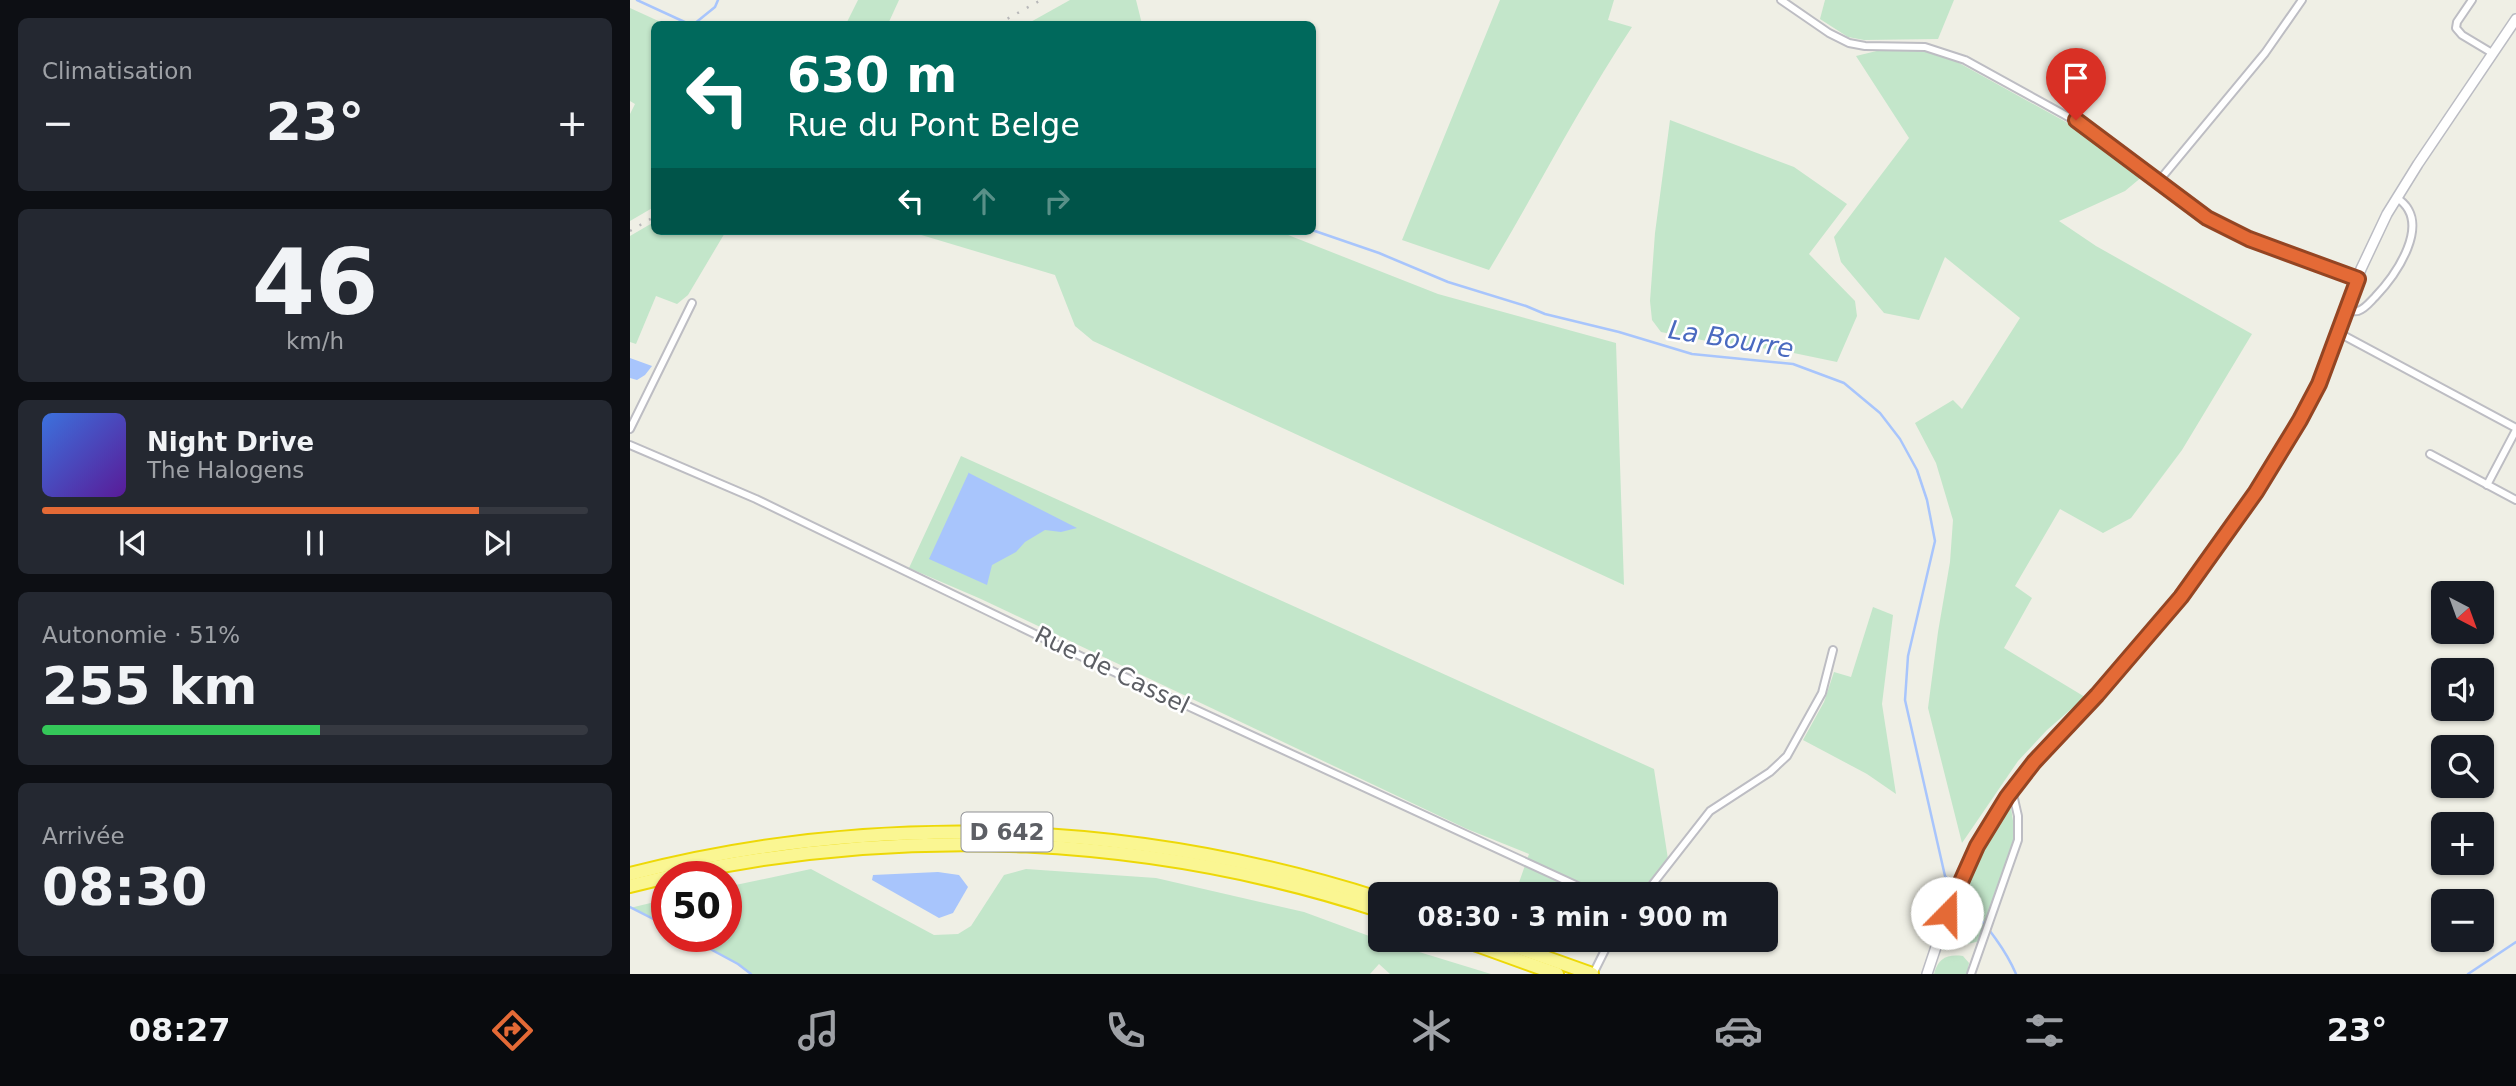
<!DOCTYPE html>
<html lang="fr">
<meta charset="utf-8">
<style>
body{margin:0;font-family:"DejaVu Sans",sans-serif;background:#242831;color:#f1f3f6;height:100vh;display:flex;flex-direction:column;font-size:26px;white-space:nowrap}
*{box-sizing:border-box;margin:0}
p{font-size:23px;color:#9ea1a6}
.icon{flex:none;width:38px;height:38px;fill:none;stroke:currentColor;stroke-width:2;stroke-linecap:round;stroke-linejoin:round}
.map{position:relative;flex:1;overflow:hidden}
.panel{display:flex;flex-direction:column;gap:18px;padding:18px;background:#0d0f14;width:630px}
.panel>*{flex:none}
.guide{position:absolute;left:21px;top:21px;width:665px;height:214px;border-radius:10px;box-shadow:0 2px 5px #0004;background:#00695c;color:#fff;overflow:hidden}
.needle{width:46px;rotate:139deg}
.controls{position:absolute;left:1801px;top:581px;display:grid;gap:14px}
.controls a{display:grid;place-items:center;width:63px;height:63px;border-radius:10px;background:#171b24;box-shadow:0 2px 5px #0004;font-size:35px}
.speed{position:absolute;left:21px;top:861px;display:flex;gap:14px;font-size:35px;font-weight:700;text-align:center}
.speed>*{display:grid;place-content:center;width:91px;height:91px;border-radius:50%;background:#171b24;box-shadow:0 2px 5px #0004;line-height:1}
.speed .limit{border:10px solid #d22;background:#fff;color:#111}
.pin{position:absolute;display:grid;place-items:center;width:60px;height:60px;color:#fff;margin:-72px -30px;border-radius:50% 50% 50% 0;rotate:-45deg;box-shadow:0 0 7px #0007}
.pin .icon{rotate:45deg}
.me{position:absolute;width:77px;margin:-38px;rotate:22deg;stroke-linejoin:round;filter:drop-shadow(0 0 5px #0008)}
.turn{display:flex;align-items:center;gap:24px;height:147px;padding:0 21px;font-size:32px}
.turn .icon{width:91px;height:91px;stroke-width:2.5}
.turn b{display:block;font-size:49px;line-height:60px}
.lanes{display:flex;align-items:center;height:66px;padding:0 21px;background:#0003;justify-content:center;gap:35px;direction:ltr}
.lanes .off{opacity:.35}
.big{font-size:52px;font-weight:700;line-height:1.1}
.panel .tile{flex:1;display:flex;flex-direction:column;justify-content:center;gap:10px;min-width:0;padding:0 24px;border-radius:10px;background:#242831}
.panel .dial{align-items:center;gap:0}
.dial b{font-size:91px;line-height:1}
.song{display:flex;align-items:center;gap:21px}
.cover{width:84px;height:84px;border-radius:10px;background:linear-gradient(135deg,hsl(220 70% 55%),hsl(270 70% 35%))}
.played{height:7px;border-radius:4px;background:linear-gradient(90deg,#e46a36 80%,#363941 80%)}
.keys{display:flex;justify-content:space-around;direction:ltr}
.heat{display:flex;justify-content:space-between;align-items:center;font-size:38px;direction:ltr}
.charge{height:10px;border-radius:5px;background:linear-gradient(90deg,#34c759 51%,#363941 0)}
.trip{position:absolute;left:738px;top:882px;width:410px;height:70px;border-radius:10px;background:#171b24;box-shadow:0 2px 5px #0004;font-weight:700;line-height:70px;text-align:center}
.menu{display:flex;height:112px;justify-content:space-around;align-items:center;background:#090b0e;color:#9ea1a6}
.menu .icon{width:49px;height:49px}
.menu .current{color:#e46a36}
.menu b{font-size:32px;color:#f1f3f6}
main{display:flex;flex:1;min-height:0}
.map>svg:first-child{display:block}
.green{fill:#c3e6ca}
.water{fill:#a8c5fc}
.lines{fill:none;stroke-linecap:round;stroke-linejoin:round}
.stream{stroke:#a8c5fc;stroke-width:2.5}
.street-casing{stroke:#bdbdc3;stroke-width:10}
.secondary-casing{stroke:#bbbcc3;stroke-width:12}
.highway-casing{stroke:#edd807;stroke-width:16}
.street{stroke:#fff;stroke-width:6}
.secondary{stroke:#fff;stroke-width:9}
.highway{stroke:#faf692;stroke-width:12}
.rail{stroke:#b8b8b9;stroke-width:2.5;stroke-dasharray:2 9;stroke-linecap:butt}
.route-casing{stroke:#944523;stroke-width:18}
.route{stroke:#e46a36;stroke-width:12}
.labels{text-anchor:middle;stroke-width:5;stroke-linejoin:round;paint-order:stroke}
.shield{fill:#fff;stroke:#8e8f93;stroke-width:2}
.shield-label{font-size:23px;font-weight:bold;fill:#5d5f65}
.street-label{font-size:24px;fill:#5d5f65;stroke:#fff}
.water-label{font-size:26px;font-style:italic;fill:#4a6ac0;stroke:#fff}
</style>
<main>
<section class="panel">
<div class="tile"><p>Climatisation</p>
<div class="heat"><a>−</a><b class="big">23°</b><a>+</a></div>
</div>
<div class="tile dial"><b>46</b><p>km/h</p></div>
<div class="tile">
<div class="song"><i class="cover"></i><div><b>Night Drive</b><p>The Halogens</p></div></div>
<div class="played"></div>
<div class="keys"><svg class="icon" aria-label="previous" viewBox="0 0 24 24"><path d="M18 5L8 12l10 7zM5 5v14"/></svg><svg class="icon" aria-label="pause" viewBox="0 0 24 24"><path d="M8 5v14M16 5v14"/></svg><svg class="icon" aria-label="next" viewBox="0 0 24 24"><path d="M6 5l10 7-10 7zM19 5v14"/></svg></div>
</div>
<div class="tile"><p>Autonomie · 51%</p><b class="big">255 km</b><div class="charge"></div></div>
<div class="tile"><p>Arrivée</p><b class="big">08:30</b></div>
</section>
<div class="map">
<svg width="1886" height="974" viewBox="0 0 1886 974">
<rect width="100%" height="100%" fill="#efefe5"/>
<g class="green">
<polygon points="228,0 269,0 258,24 216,24"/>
<polygon points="440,0 506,0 512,24 397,24"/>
<path d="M870 0H984L978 20 1002 27C950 105 907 190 859 270L772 240Z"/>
<polygon points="1195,0 1324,0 1308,39 1234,40 1218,37 1190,19"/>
<polygon points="0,8 35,24 24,24 24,207 0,221 0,114 5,104 0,101"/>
<polygon points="1259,48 1297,52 1320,58 1454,132 1513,176 1495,191 1429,221 1466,246 1622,334 1552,450 1501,518 1473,533 1430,509 1385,586 1402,598 1374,648 1455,697 1417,730 1388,761 1332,843 1298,708 1308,632 1320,562 1323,520 1306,463 1285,423 1323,400 1332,409 1390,318 1315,257 1289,320 1254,313 1211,262 1204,237 1279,138 1226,56"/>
<polygon points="1040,120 1164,167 1217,204 1179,254 1225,301 1227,316 1207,362 1154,351 1082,342 1031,332 1022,320 1020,301 1025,233"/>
<polygon points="24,222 24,231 96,231 58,295 47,304 26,296 6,344 0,342 0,236"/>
<polygon points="278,231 648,231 808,294 986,343 994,585 463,341 445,326 425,275"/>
<polygon points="331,456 1024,769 1038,859 1008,894 885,894 899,854 837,829 351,599 279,568"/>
<polygon points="1243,607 1263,615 1252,704 1266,794 1237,774 1173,740 1194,702 1204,672 1221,677"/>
<polygon points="1381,808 1385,834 1383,844 1350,941 1313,950 1311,945 1334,878 1373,816"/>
<polygon points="181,869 304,935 328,934 341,926 374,875 396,869 526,878 674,912 750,940 861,974 760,974 749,964 740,974 120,974 108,964 58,936 96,936 96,887"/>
<polygon points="37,899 37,925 0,908"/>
<path d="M1333 956 1339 963 1337 974H1304C1308 958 1317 954 1333 956Z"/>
</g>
<g class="water">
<polygon points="0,358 22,366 15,375 7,380 0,378"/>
<polygon points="339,472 339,473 447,528 431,532 415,530 395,542 386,552 362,565 357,585 299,559"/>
<polygon points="308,872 329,875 338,887 323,913 309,918 242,880 243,875"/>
</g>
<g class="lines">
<g class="stream">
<polyline points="7,0 59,24"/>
<polyline points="64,24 85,7 88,0"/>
<polyline points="682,230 749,253 818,282 896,306 915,314 989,332 1062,354 1163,364 1214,383 1250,413 1270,439 1287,470 1297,500 1305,541 1278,656 1275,700 1315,876 1324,886"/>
<path d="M1328 892C1349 918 1373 943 1386 974"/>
<polyline points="0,907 37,926"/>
<polyline points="56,936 108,964 121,974"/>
<polyline points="1838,974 1886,942"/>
</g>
<g class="street-casing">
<g id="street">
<polyline points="1151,0 1199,33 1219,43 1235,46 1295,47 1335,60 1453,125 1552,201 1584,222 1629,243 1728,279"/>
<polyline points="1842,0 1827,22 1826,28 1832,35 1862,53"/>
<polyline points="1528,182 1635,53 1672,0"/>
<path d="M1717 310C1721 311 1724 312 1728 311 1735 309 1740 302 1745 297 1765 276 1804 222 1767 198"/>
<polyline points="1709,333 1886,428"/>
<polyline points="0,429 62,303"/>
<polyline points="0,445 126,499 469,665 965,894"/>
<polyline points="1800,454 1886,500"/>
<polyline points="1857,485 1886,430"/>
<polyline points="1015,894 1080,811 1140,772 1157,756 1192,693 1203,650"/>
<polyline points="963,974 980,940"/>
<polyline points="1341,974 1388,840 1388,816 1382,790"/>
</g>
</g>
<g class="secondary-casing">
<polyline id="secondary" points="1297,974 1324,893 1347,846 1367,812 1404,762 1467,695 1551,597 1602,528 1654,446 1693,376 1731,269 1757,214 1788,164 1886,19"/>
</g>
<g class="highway-casing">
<g id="highway">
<path d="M0 874C248 810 508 821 751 899"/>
<path d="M37 877C274 824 520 835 751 911"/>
<polyline points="0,886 37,877"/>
<polyline points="833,940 927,974"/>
<polyline points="867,940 962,974"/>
</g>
</g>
<use href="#street" class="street"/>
<use href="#secondary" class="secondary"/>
<use href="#highway" class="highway"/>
<g class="rail">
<polyline points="368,24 411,0"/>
<polyline points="0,231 24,217"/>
</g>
</g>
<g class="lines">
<g class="route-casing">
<polyline id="route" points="1317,913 1347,846 1377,797 1404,762 1467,695 1551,597 1626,492 1670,420 1689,384 1728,279 1619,239 1577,218 1446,120"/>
</g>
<use href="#route" class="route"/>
</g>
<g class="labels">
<rect class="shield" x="331.5" y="812.5" width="91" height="39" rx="5"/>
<g class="shield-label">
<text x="377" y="840">D 642</text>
</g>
<g class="street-label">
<text transform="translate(482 670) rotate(26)" y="8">Rue de Cassel</text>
</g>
<g class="water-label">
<text transform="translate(1101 339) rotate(9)" y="9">La Bourre</text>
</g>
</g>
</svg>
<div class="controls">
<a><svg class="needle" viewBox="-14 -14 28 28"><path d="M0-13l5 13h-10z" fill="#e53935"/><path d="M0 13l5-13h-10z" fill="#9ea1a6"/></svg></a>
<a><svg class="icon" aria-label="sound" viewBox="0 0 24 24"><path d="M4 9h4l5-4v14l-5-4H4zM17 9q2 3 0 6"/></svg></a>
<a><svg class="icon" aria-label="search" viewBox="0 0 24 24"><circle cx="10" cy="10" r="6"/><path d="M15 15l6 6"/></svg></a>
<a>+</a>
<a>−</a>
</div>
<div class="speed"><div class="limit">50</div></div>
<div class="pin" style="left:1446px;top:120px;background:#d93025"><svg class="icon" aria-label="arrive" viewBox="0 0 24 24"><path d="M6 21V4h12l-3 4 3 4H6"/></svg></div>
<svg class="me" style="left:1317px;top:913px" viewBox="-20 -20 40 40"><circle r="19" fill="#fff"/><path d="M0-13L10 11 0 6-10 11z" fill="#e46a36"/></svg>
<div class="trip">08:30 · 3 min · 900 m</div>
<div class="guide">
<div class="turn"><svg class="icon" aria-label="left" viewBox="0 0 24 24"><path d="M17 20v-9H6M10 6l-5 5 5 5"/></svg><div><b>630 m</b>Rue du Pont Belge</div></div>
<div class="lanes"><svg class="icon" aria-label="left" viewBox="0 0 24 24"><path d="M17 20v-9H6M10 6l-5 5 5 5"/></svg><svg class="icon off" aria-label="ahead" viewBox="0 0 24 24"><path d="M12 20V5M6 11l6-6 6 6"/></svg><svg class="icon off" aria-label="right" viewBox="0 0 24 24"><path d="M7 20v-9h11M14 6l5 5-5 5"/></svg></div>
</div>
</div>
</main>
<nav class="menu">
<b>08:27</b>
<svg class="icon current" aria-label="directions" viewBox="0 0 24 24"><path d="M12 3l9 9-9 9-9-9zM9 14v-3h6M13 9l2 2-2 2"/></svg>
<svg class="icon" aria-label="music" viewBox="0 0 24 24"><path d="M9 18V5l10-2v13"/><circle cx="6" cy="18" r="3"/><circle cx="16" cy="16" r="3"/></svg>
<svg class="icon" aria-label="phone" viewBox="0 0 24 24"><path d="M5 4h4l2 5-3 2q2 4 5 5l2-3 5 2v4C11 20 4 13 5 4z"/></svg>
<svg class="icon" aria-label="climate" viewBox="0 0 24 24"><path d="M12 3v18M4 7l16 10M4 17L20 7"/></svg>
<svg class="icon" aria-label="car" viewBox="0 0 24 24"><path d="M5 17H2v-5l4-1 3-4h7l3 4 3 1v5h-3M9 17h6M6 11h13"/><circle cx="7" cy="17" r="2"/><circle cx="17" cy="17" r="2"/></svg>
<svg class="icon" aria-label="filters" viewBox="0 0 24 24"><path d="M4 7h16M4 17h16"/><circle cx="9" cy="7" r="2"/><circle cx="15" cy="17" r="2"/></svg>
<b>23°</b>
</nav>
